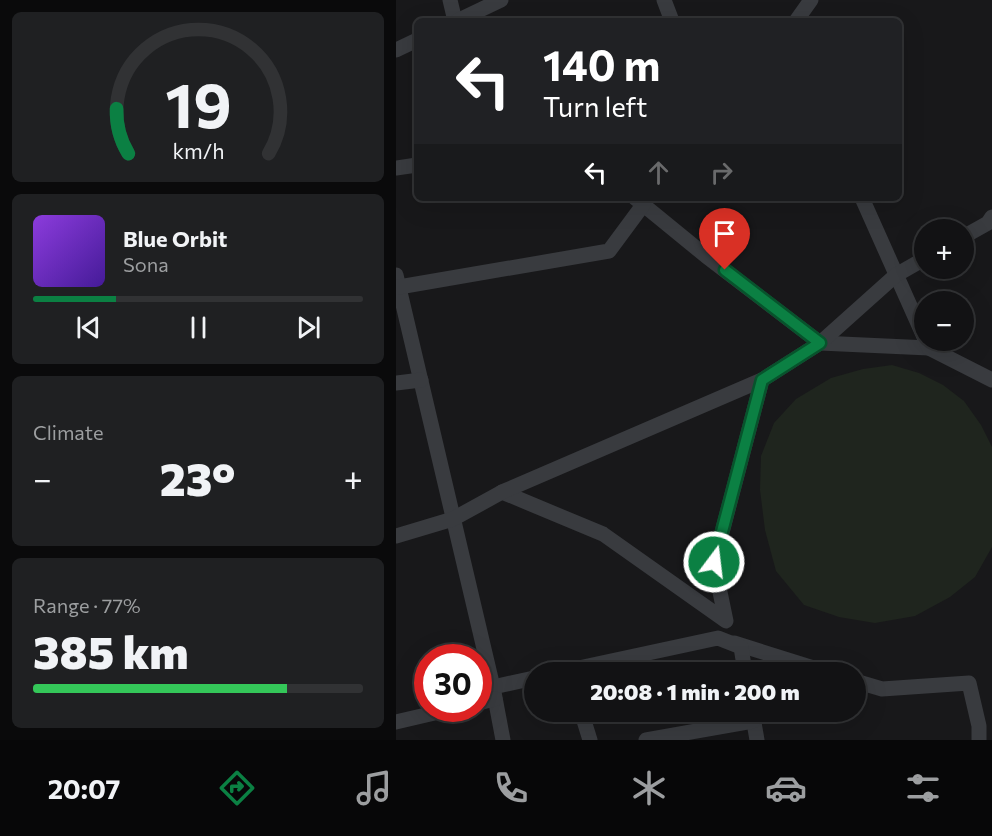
<!DOCTYPE html>
<meta charset="utf-8">
<style>
body{margin:0;font-family:Commissioner,sans-serif;background:#1f2022;color:#f1f3f6;height:100vh;display:flex;flex-direction:column;font-size:22px;white-space:nowrap}
*{box-sizing:border-box;margin:0}
p{font-size:20px;color:#9c9ea0}
.icon{flex:none;width:33px;height:33px;fill:none;stroke:currentColor;stroke-width:2;stroke-linecap:round;stroke-linejoin:round}
.map{position:relative;flex:1;overflow:hidden}
.side{display:flex;flex-direction:column;gap:12px;padding:12px;background:#0a0a0b;width:396px}
.side>*{flex:none}
.banner{position:absolute;left:18px;top:18px;width:488px;height:183px;border-radius:9px;box-shadow:0 6px 24px #0002,0 0 0 2px #313234;background:#202124;color:#fff;overflow:hidden}
.tools{position:absolute;left:518px;top:219px;display:grid;gap:12px}
.tools a{display:grid;place-items:center;width:60px;height:60px;border-radius:50%;background:#121214;box-shadow:0 6px 24px #0002,0 0 0 2px #313234;font-size:30px}
.speed{position:absolute;left:18px;top:644px;display:flex;gap:12px;font-size:30px;font-weight:700;text-align:center}
.speed>*{display:grid;place-content:center;width:78px;height:78px;border-radius:50%;background:#121214;box-shadow:0 6px 24px #0002,0 0 0 2px #313234;line-height:1}
.speed .limit{border:9px solid #d22;background:#fff;color:#111}
.pin{position:absolute;display:grid;place-items:center;width:51px;height:51px;color:#fff;margin:-62px -26px;border-radius:50% 50% 50% 0;rotate:-45deg;box-shadow:0 0 6px #0007}
.pin .icon{rotate:45deg}
.me{position:absolute;width:66px;margin:-33px;rotate:15deg;stroke-linejoin:round;filter:drop-shadow(0 0 4px #0008)}
.turn{display:flex;align-items:center;gap:21px;height:126px;padding:0 30px;font-size:27px}
.turn .icon{width:78px;height:78px;stroke-width:2.5}
.turn b{display:block;font-size:42px;line-height:51px}
.lanes{display:flex;align-items:center;height:57px;padding:0 30px;background:#0003;justify-content:center;gap:30px;direction:ltr}
.lanes .off{opacity:.35}
.big{font-size:45px;font-weight:800;line-height:1.1}
.side .widget{flex:1;display:flex;flex-direction:column;justify-content:center;gap:9px;min-width:0;padding:0 21px;border-radius:9px;background:#1f2022}
.side .dial{align-items:center;gap:0}
.dial svg{height:156px;overflow:visible;fill:none;stroke:#313234;stroke-width:7;stroke-linecap:round;text-anchor:middle}
.dial text{fill:#f1f3f6;stroke:none}
.song{display:flex;align-items:center;gap:18px}
.cover{width:72px;height:72px;border-radius:9px;background:linear-gradient(135deg,hsl(270 70% 55%),hsl(260 70% 35%))}
.played{height:6px;border-radius:3px;background:linear-gradient(90deg,#0b8043 25%,#313234 25%)}
.keys{display:flex;justify-content:space-around;direction:ltr}
.heat{display:flex;justify-content:space-between;align-items:center;font-size:33px;direction:ltr}
.charge{height:9px;border-radius:4px;background:linear-gradient(90deg,#34c759 77%,#313234 0)}
.trip{position:absolute;left:128px;top:662px;width:342px;height:60px;border-radius:30px;background:#121214;box-shadow:0 6px 24px #0002,0 0 0 2px #313234;font-weight:800;line-height:60px;text-align:center}
.menu{display:flex;height:96px;justify-content:space-around;align-items:center;background:#070708;color:#9c9ea0}
.menu .icon{width:42px;height:42px}
.menu .on{color:#0b8043}
.menu b{font-size:27px;color:#f1f3f6}
main{display:flex;flex:1;min-height:0}
.map>svg:first-child{display:block}
.green{fill:#1f251e}
.lines{fill:none;stroke-linecap:round;stroke-linejoin:round}
.minor{stroke:#393b3f;stroke-width:15}
.route-casing{stroke:#07532c;stroke-width:15}
.route{stroke:#0b8043;stroke-width:10}
</style>
<main>
<section class="side">
<div class="widget dial"><svg viewBox="0 0 100 80">
<path d="M14 69A42 42 0 1 1 86 69"/>
<path d="M14 69A42 42 0 0 1 8 46" stroke="#0b8043"/>
<text x="50" y="56" font-size="32" font-weight="700">19</text>
<text x="50" y="72" font-size="11">km/h</text>
</svg></div>
<div class="widget">
<div class="song"><i class="cover"></i><div><b>Blue Orbit</b><p>Sona</p></div></div>
<div class="played"></div>
<div class="keys"><svg class="icon" aria-label="previous" viewBox="0 0 24 24"><path d="M18 5L8 12l10 7zM5 5v14"/></svg><svg class="icon" aria-label="pause" viewBox="0 0 24 24"><path d="M8 5v14M16 5v14"/></svg><svg class="icon" aria-label="next" viewBox="0 0 24 24"><path d="M6 5l10 7-10 7zM19 5v14"/></svg></div>
</div>
<div class="widget"><p>Climate</p>
<div class="heat"><a>−</a><b class="big">23°</b><a>+</a></div>
</div>
<div class="widget"><p>Range · 77%</p><b class="big">385 km</b><div class="charge"></div></div>
</section>
<div class="map">
<svg width="596" height="740" viewBox="0 0 596 740">
<rect width="100%" height="100%" fill="#18181a"/>
<polygon class="green" points="496,365 523,373 547,385 568,401 585,425 596,447 596,547 579,577 554,597 519,616 479,623 443,617 408,605 380,571 369,530 364,490 365,456 378,423 400,399 435,378 467,369"/>
<g class="lines">
<g class="minor">
<polyline points="54,0 59,21"/>
<polyline points="268,0 276,21"/>
<polyline points="61,21 105,0"/>
<polyline points="400,21 415,0"/>
<polyline points="0,50 21,40"/>
<polyline points="0,168 21,165"/>
<polyline points="239,198 310,256 424,343 533,348"/>
<polyline points="466,198 528,337"/>
<polyline points="567,237 592,223 596,217"/>
<polyline points="0,275 97,687 107,740"/>
<polyline points="3,287 213,251 247,205"/>
<polyline points="529,340 533,348 596,380"/>
<polyline points="0,383 25,380"/>
<polyline points="106,492 207,534 330,621 318,563 366,380"/>
<polyline points="0,536 57,519 106,492 366,380 424,343 500,275 528,259"/>
<polyline points="338,643 430,672"/>
<polyline points="164,672 322,638 345,647 349,672"/>
<polyline points="459,681 486,689 573,683 583,726 583,740"/>
<polyline points="97,687 138,678"/>
<polyline points="82,703 99,699"/>
<polyline points="185,711 194,740"/>
<polyline points="356,711 361,740"/>
<polyline points="0,722 60,708"/>
<polyline points="250,740 357,721"/>
</g>
</g>
<g class="lines">
<g class="route-casing">
<polyline id="route" points="318,562 366,380 424,343 329,270"/>
</g>
<use href="#route" class="route"/>
</g>
</svg>
<div class="tools">
<a>+</a>
<a>−</a>
</div>
<div class="speed"><div class="limit">30</div></div>
<div class="pin" style="left:329px;top:270px;background:#d93025"><svg class="icon" aria-label="arrive" viewBox="0 0 24 24"><path d="M6 21V4h12l-3 4 3 4H6"/></svg></div>
<svg class="me" style="left:318px;top:562px" viewBox="-20 -20 40 40"><circle r="17" fill="#0b8043" stroke="#fff" stroke-width="3"/><path d="M0-11L8 9 0 5-8 9z" fill="#fff"/></svg>
<div class="trip">20:08 · 1 min · 200 m</div>
<div class="banner">
<div class="turn"><svg class="icon" aria-label="left" viewBox="0 0 24 24"><path d="M17 20v-9H6M10 6l-5 5 5 5"/></svg><div><b>140 m</b>Turn left</div></div>
<div class="lanes"><svg class="icon" aria-label="left" viewBox="0 0 24 24"><path d="M17 20v-9H6M10 6l-5 5 5 5"/></svg><svg class="icon off" aria-label="ahead" viewBox="0 0 24 24"><path d="M12 20V5M6 11l6-6 6 6"/></svg><svg class="icon off" aria-label="right" viewBox="0 0 24 24"><path d="M7 20v-9h11M14 6l5 5-5 5"/></svg></div>
</div>
</div>
</main>
<nav class="menu">
<b>20:07</b>
<svg class="icon on" aria-label="directions" viewBox="0 0 24 24"><path d="M12 3l9 9-9 9-9-9zM9 14v-3h6M13 9l2 2-2 2"/></svg>
<svg class="icon" aria-label="music" viewBox="0 0 24 24"><path d="M9 18V5l10-2v13"/><circle cx="6" cy="18" r="3"/><circle cx="16" cy="16" r="3"/></svg>
<svg class="icon" aria-label="phone" viewBox="0 0 24 24"><path d="M5 4h4l2 5-3 2q2 4 5 5l2-3 5 2v4C11 20 4 13 5 4z"/></svg>
<svg class="icon" aria-label="climate" viewBox="0 0 24 24"><path d="M12 3v18M4 7l16 10M4 17L20 7"/></svg>
<svg class="icon" aria-label="car" viewBox="0 0 24 24"><path d="M5 17H2v-5l4-1 3-4h7l3 4 3 1v5h-3M9 17h6M6 11h13"/><circle cx="7" cy="17" r="2"/><circle cx="17" cy="17" r="2"/></svg>
<svg class="icon" aria-label="filters" viewBox="0 0 24 24"><path d="M4 7h16M4 17h16"/><circle cx="9" cy="7" r="2"/><circle cx="15" cy="17" r="2"/></svg>
</nav>
